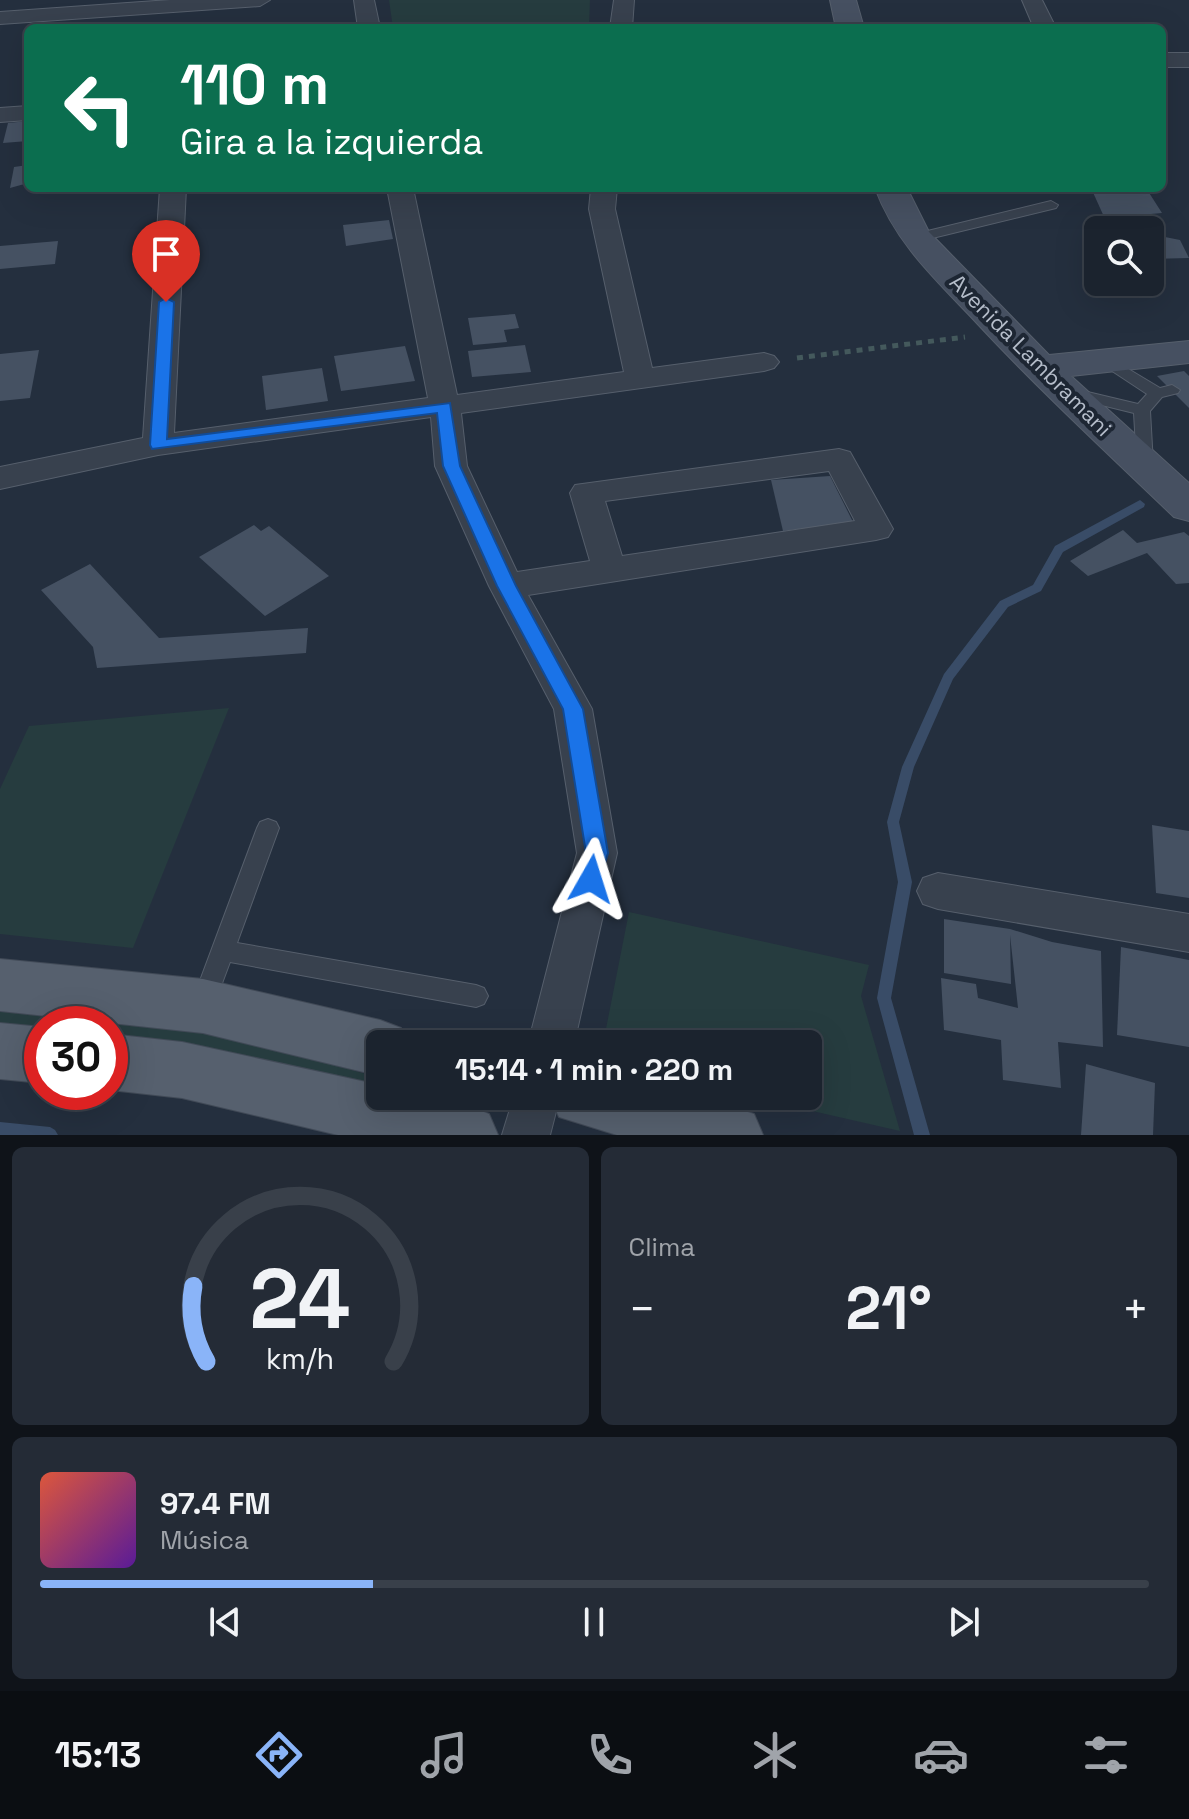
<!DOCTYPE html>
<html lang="es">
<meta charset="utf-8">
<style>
body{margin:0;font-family:"Space Grotesk",sans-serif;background:#242b36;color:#f1f3f6;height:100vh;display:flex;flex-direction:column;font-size:30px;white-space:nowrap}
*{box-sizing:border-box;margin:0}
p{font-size:26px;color:#a0a4aa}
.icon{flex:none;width:44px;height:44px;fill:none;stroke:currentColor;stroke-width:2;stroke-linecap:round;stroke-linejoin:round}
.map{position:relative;height:1135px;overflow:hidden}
.drawer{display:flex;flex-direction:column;gap:12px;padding:12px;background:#0f1319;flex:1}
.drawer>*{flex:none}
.guide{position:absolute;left:24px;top:24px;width:1142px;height:168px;border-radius:12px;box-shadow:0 8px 32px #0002,0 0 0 2px #39404a;background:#0b6e4f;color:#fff;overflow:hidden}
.fabs{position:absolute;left:1084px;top:216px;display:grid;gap:16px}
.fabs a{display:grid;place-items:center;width:80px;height:80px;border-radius:12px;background:#1b232e;box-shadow:0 8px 32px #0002,0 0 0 2px #39404a;font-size:40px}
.speed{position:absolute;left:24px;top:1006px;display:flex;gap:16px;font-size:40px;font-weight:700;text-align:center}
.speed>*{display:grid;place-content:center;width:104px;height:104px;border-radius:50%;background:#1b232e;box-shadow:0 8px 32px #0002,0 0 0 2px #39404a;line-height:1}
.speed .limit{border:12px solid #d22;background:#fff;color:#111}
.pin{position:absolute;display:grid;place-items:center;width:68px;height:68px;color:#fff;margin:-82px -34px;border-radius:50% 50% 50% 0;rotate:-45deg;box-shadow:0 0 8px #0007}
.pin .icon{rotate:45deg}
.me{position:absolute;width:88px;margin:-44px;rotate:6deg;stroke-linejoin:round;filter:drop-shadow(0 0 6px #0008)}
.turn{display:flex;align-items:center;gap:28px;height:168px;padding:0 24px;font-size:36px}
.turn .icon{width:104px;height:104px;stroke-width:2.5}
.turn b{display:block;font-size:56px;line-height:68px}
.big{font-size:60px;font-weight:700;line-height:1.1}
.drawer .widget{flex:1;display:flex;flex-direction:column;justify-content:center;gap:12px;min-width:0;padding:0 28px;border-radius:12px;background:#242b36}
.drawer .dial{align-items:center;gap:0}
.dial svg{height:208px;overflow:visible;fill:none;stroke:#39404a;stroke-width:7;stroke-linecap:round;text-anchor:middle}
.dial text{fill:#f1f3f6;stroke:none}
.song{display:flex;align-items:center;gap:24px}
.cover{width:96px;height:96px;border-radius:12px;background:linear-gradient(135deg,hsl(10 70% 55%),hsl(270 70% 35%))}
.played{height:8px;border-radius:4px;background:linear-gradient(90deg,#8ab4f8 30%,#39404a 30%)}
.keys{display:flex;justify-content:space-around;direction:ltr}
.heat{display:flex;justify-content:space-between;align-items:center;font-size:44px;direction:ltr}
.drawer .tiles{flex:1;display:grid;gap:12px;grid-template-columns:1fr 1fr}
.widget:last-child{grid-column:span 2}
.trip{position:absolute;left:366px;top:1030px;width:456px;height:80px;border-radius:12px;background:#1b232e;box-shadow:0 8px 32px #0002,0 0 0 2px #39404a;font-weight:700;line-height:80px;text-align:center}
.tabs{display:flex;height:128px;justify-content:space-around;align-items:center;background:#0b0e12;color:#a0a4aa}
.tabs .icon{width:56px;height:56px}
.tabs .current{color:#8ab4f8}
.tabs b{font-size:36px;color:#f1f3f6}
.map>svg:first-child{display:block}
.green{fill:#263c3f}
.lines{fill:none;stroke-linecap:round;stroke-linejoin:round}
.stream{fill:#394c67;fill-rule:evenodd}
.building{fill:#455162}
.lane-casing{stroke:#565f6c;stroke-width:2}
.street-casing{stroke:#565f6c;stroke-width:2}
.secondary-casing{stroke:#565f6c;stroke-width:2}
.primary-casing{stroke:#414a57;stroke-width:2}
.path{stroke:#44595c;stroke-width:5;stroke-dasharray:6 6;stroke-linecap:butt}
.lane{fill:#38414e;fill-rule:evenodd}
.street{fill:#38414e;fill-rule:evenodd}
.secondary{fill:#465061;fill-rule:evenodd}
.primary{fill:#56606e;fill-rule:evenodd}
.route{fill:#1a73e8;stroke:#114b97;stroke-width:2}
.labels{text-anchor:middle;stroke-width:8;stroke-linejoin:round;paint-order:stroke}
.street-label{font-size:22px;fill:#b4bcc9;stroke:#1d2633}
</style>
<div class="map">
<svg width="1189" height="1135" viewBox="0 0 1189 1135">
<rect width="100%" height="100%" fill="#242f3e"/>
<g class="green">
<polygon points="389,0 590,0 589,28 393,28"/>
<polygon points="229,708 133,948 0,934 0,789 29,726"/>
<polygon points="629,912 869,965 861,996 900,1131 747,1096 808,1096 808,1044 603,1044"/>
<polygon points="0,1004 196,1026 380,1078 380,1084 189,1048 110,1039 110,1024 42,1024 42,1031 0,1027"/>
</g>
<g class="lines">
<g class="stream">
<polygon points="1140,500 1145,504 1144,507 1063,552 1041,591 1008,607 953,679 914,767 899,822 912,882 891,998 930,1135 914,1135 877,998 898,882 887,822 902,767 944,674 1000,601 1033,585 1055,546"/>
<polygon points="0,1122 50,1127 55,1130 58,1135 0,1135"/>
</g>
</g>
<g class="building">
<polygon points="28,121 28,141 3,143 8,123"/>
<polygon points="28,165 28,183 10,188 14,167"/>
<polygon points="1091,188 1146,188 1162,213 1151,214 1165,237 1180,240 1189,258 1150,259 1150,230 1110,230"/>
<polygon points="389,220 393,239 346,246 343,225"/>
<polygon points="58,241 55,264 0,269 0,246"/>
<polygon points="515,314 519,328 504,330 507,342 473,345 468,318"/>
<polygon points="525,345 531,372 472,377 468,351"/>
<polygon points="405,346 415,381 341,391 334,356"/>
<polygon points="39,350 30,398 0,401 0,354"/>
<polygon points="322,368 328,401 266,410 262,376"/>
<polygon points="1184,371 1189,376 1189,408 1157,376"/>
<polygon points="830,476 853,522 783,531 771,480"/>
<polygon points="254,525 261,531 269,526 329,576 265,616 199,557"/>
<polygon points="1123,530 1137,543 1184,532 1189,536 1189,583 1176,584 1147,553 1088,576 1070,561"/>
<polygon points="90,564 159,638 308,628 306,653 97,668 93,647 41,590"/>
<polygon points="1152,825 1189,831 1189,898 1156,893"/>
<polygon points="944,919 1010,929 1052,942 1101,951 1103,1047 1058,1042 1061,1088 1003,1080 1001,1040 944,1030 941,978 976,984 978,998 1018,1008 1010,935 1011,984 944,973"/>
<polygon points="1121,947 1189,960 1189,1047 1117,1035"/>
<polygon points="1086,1064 1155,1083 1153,1135 1081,1135"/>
</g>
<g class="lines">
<g class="lane-casing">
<g id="lane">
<polygon points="1051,201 1058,205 1056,208 916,242 909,238 911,235"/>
<polygon points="1105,355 1160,388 1172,385 1180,390 1178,393 1162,397 1150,411 1153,464 1151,468 1139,468 1137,464 1134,413 1069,397 1067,394 1075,389 1138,404 1147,394 1100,363 1097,360"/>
<polygon points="268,819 276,822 279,828 237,943 476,985 484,988 488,996 484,1004 476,1007 230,962 212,1010 204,1013 196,1010 192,1002 257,828 260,822"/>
</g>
</g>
<g class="street-casing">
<g id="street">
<polygon points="170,0 270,0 260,6 0,24 0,12"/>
<polygon points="354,0 374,0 380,28 358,28"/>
<polygon points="614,0 634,0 632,28 610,28"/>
<polygon points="1022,0 1042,0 1056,28 1034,28"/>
<rect x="1162" y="53" width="27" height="14"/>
<polygon points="28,106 28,120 0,122 0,108"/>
<path d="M160 188H186L174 433 428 398 387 188H413L457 395 624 372 589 209 591 188H617L615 209 652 368 764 353 774 356 779 362 774 368 764 371 461 413 467 466 517 572 590 561 570 493 575 485 839 449 850 452 893 529 888 537 876 540 528 595 592 709 617 853 574 1044H528L577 853 554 709 489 586 435 466 431 417 158 455 0 489V467L143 438ZM829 471 855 521 622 556 605 501Z"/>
<polygon points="938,873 1189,914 1189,952 938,909 923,904 917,891 923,878"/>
<polygon points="514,1096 560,1096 550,1135 502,1135"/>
</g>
</g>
<g class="secondary-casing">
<g id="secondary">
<polygon points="830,0 856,0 864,28 836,28"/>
<path d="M875 188H907L929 232 1049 355 1189 341V363L1071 376 1189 483V521L1174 517C1106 452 1037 388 973 319 934 278 895 242 875 188Z"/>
</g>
</g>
<g class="primary-casing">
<g id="primary">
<polygon points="0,959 203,979 380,1020 401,1028 408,1044 380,1044 380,1076 203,1033 0,1011"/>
<polygon points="0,1023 42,1027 42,1083 0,1079"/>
<path d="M110 1034 182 1042 380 1085V1096C419 1096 452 1099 489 1114L498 1135H338L182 1098 110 1090Z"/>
<polygon points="550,1096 697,1096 754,1114 763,1135 617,1135 559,1117"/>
</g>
</g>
<polyline class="path" points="797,358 965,337"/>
<use href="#lane" class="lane"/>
<use href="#street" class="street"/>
<use href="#secondary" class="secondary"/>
<use href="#primary" class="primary"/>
</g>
<polygon class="route" points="166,298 174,302 167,439 450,403 460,466 516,586 583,709 608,853 598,886 591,889 583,886 580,879 586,853 563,709 497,586 443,466 437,413 152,449 150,445 159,302"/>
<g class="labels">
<g class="street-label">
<text transform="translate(1031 355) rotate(45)" y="8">Avenida Lambramani</text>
</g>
</g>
</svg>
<div class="fabs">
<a><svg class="icon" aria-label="search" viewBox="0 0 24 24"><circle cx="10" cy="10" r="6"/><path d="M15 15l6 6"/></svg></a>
</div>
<div class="speed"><div class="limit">30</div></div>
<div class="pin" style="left:166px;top:302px;background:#d93025"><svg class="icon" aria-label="arrive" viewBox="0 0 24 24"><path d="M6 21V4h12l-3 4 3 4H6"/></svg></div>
<svg class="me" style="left:591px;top:879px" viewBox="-20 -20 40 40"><path d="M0-17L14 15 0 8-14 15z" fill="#1a73e8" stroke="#fff" stroke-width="4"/></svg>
<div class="trip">15:14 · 1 min · 220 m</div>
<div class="guide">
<div class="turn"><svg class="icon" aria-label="left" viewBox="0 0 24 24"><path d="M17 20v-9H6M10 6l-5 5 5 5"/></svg><div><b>110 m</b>Gira a la izquierda</div></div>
</div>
</div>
<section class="drawer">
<div class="tiles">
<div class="widget dial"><svg viewBox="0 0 100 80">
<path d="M14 69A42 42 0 1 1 86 69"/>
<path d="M14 69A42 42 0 0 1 9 40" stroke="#8ab4f8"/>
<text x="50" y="56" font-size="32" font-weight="700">24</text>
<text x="50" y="72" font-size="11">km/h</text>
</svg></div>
<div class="widget"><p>Clima</p>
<div class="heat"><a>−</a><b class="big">21°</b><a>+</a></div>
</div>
<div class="widget">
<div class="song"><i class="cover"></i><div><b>97.4 FM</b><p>Música</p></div></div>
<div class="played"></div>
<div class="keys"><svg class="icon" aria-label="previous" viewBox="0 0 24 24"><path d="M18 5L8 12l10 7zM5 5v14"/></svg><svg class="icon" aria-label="pause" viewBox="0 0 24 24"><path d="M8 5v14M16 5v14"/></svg><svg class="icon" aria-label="next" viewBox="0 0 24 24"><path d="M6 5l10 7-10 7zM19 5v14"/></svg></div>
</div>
</div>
</section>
<nav class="tabs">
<b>15:13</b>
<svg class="icon current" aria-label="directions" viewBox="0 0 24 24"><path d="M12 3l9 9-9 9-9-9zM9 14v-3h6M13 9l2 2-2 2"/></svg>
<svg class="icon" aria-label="music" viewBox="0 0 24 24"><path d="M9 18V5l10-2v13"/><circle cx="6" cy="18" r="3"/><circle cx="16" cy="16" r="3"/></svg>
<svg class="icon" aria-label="phone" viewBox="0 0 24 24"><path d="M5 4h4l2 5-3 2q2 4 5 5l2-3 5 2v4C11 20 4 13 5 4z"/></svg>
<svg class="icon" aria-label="climate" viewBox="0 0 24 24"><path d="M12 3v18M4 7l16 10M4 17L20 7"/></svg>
<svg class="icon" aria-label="car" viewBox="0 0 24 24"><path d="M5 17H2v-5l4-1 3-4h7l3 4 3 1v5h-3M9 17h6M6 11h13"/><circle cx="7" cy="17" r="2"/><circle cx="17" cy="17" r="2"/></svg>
<svg class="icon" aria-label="filters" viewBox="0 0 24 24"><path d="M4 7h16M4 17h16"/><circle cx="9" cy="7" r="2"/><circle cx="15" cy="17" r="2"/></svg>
</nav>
